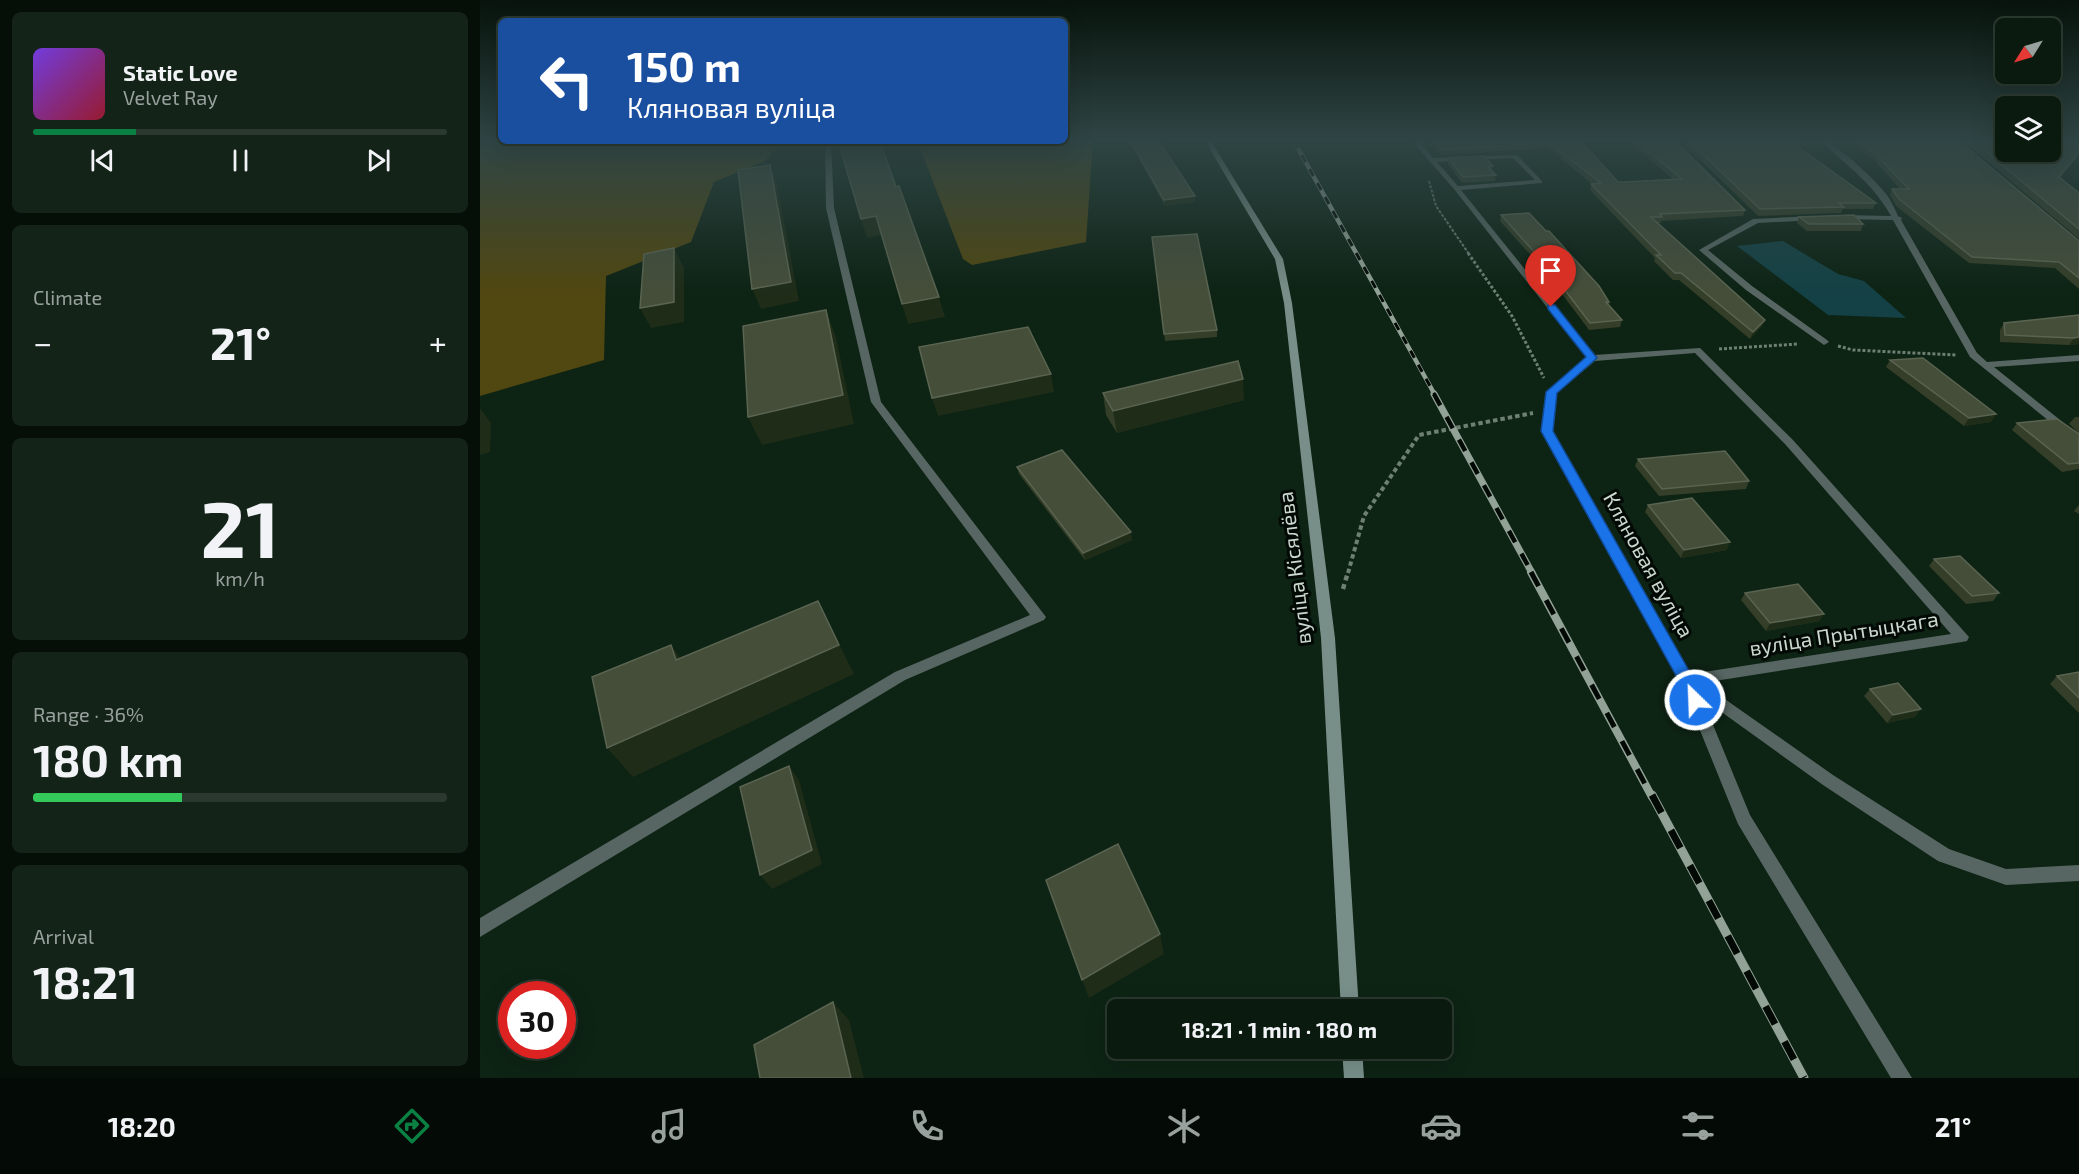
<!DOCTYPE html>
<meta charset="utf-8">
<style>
body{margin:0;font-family:"Exo 2",sans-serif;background:#132318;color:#f1f3f6;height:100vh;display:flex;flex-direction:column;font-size:22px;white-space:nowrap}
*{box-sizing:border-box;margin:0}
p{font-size:20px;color:#99a19e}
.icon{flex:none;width:33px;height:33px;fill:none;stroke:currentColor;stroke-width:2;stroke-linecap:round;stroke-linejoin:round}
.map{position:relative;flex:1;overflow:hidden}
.sheet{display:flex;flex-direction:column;gap:12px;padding:12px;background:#060e08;width:480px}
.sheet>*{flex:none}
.guide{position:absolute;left:18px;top:18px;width:570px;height:126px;border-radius:9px;box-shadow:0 6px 24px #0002,0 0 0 2px #2a382f;background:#1a4fa0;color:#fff;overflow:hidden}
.needle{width:39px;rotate:233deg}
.fabs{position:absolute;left:1515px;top:18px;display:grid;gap:12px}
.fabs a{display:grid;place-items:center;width:66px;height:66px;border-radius:9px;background:#0a1a0f;box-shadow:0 6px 24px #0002,0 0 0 2px #2a382f;font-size:30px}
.speed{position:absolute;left:18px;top:981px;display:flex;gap:12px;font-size:30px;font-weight:700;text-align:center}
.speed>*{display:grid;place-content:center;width:78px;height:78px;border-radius:50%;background:#0a1a0f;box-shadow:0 6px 24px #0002,0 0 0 2px #2a382f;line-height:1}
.speed .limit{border:9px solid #d22;background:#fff;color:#111}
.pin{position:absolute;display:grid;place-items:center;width:51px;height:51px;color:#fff;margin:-62px -26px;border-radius:50% 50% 50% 0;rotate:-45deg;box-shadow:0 0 6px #0007}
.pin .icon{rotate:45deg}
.me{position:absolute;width:66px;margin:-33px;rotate:336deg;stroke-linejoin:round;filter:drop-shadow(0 0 4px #0008)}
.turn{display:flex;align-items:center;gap:21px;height:126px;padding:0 30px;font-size:27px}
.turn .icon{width:78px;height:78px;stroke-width:2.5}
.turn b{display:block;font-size:42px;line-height:51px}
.big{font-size:45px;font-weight:700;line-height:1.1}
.sheet .widget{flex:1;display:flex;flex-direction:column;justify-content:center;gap:9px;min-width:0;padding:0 21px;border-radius:9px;background:#132318}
.sheet .dial{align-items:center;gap:0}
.dial b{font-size:78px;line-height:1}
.song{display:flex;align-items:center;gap:18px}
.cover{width:72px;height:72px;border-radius:9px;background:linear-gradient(135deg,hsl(260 70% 55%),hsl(350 70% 35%))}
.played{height:6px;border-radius:3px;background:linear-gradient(90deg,#0b8043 25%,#2a382f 25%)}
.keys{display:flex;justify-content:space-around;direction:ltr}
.heat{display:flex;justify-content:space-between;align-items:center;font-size:33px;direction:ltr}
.charge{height:9px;border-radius:4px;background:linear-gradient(90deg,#34c759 36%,#2a382f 0)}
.trip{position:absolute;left:627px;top:999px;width:345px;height:60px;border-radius:9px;background:#0a1a0f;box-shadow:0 6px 24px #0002,0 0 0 2px #2a382f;font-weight:700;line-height:60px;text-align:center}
.tabs{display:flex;height:96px;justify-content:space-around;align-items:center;background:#040a06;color:#99a19e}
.tabs .icon{width:42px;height:42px}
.tabs .on{color:#0b8043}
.tabs b{font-size:27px;color:#f1f3f6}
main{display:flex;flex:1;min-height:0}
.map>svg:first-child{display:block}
.forest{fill:#504711}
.water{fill:#144145}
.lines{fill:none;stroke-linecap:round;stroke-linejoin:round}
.path-far3{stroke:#6e7f73;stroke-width:2;stroke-dasharray:3 1.5;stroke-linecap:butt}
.path-far2{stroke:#6e7f73;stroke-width:3;stroke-dasharray:3 2;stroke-linecap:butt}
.path-far1{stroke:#6e7f73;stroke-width:4;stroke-dasharray:4.5 3;stroke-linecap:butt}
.path{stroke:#6e7f73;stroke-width:4.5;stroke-dasharray:5 4;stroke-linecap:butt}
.lane{fill:#576662;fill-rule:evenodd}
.street{fill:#576662;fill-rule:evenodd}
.secondary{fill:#788f89;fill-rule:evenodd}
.rail-far3-casing{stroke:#92a296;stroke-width:4.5}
.rail-far2-casing{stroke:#92a296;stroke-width:7}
.rail-far1-casing{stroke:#92a296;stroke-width:8}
.rail-casing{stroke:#92a296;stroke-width:9}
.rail-far3{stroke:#030a05;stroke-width:3;stroke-dasharray:8;stroke-linecap:butt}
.rail-far2{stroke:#030a05;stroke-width:4.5;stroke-dasharray:13;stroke-linecap:butt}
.rail-far1{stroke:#030a05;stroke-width:5;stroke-dasharray:16;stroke-linecap:butt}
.rail{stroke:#030a05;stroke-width:7;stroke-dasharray:20;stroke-linecap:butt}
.wall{fill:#343e28}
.shaded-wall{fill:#1e2c18}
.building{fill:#454e39;stroke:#5a6451;stroke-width:1.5}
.route{fill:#1a73e8;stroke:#114b97;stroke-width:1.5}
.labels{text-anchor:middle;stroke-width:6;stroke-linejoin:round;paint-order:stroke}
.street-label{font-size:21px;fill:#cbd8ce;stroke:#030a05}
</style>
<main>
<section class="sheet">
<div class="widget">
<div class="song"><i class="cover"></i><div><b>Static Love</b><p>Velvet Ray</p></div></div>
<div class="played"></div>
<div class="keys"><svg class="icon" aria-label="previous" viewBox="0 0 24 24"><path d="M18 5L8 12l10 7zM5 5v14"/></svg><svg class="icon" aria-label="pause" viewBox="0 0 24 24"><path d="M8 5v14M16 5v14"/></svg><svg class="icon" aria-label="next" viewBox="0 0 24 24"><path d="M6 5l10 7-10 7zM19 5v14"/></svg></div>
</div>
<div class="widget"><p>Climate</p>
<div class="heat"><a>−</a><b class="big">21°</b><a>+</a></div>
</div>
<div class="widget dial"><b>21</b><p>km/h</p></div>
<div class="widget"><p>Range · 36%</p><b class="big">180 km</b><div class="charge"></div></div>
<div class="widget"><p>Arrival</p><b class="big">18:21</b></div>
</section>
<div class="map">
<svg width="1599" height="1078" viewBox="0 0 1599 1078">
<rect width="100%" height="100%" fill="#0d2314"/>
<g class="forest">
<polygon points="0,141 303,141 285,161 234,182 211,242 126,276 124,360 0,396"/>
<polygon points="443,141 613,141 606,242 492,265 483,259 438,143"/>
</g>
<polygon class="water" points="1303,241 1358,274 1384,281 1426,318 1348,315 1257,246"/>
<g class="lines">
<polyline class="path-far3" points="949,181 956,206 989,254"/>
<g class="path-far2">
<polyline points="988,253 1032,316 1064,378"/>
<polyline points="1358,346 1373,350 1476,355"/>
<polyline points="1239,349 1318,344"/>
</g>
<polyline class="path-far1" points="868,573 884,516 939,435 1053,413"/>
<polyline class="path" points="863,589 868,572"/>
<polygon class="lane" points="345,141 351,141 354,208 401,402 566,617 564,620 425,680 0,937 0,918 415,672 550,615 391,402 346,208"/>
<g class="street">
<path d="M932 141H939L953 158 1037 155 1062 181V183L981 190 1114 355 1220 348 1313 440 1489 637 1487 641 1482 642 1222 683 1353 775 1469 849 1526 869 1599 865V881L1526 885 1458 861 1343 785 1222 698 1270 815 1432 1078H1411L1258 824 1200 681 1062 431 1067 392 1107 358 974 189ZM1033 158 1055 180 978 186 957 162ZM1215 353 1305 444 1471 634 1211 674 1072 431 1077 393 1115 361Z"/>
<path d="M1341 141C1356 141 1397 182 1407 195 1411 201 1415 209 1418 216L1422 218 1421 220 1497 353 1507 362 1599 355V361L1514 367 1599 435V443L1595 442 1490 357 1413 220 1359 219V215H1362L1411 216C1392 182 1368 167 1341 141Z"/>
<polygon points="1333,216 1337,218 1336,220 1278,223 1228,250 1272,286 1347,340 1349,342 1344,345 1266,290 1219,250 1273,219"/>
</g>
<g class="secondary">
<polygon points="727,141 733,141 734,146 803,259 812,303 855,638 879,1010 861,1010 841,638 804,303 795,259 728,146"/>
<polygon points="862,1048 882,1048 884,1078 864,1078"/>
</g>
<g class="rail-far3-casing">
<polyline id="rail-far3" points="814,141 955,395"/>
</g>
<g class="rail-far2-casing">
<polyline id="rail-far2" points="954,394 1052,573"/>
</g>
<g class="rail-far1-casing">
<polyline id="rail-far1" points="1051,572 1172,797"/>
</g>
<g class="rail-casing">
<polyline id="rail" points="1172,795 1324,1078"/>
</g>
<use href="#rail-far3" class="rail-far3"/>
<use href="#rail-far2" class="rail-far2"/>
<use href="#rail-far1" class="rail-far1"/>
<use href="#rail" class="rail"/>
</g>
<g class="wall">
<polygon points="649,141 679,141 715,196 715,202 685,206"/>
<polygon points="946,141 1101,141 1138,182 1144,182 1194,180 1148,141 1195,141 1265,210 1263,216 1181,221 1181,223 1178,223 1282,326 1270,339 1199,280 1193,280 1174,261 1175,258 1110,190 1111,184 1112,184 1068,148 961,155 953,145 949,145"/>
<polygon points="1201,141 1343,141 1342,145 1315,146 1396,203 1393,209 1363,209 1361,213 1278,216"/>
<polygon points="1347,141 1479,141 1599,241 1599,289 1575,268 1489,263 1416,206 1410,195 1412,189 1420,189 1393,159 1372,144 1355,144"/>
<polygon points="1484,141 1599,141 1599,154 1580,178 1599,193 1599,239"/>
<polygon points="968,158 1013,166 1012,172 1016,175 1015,181 982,183 968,164"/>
<polygon points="1021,215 1129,302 1129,305 1142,320 1140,327 1109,330 1064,270 1020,221"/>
<polygon points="1319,217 1383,224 1381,231 1327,231 1317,223"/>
<polygon points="672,237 737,330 737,337 685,341"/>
<polygon points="1599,315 1599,344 1589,345 1520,342 1520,330 1524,323"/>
<polygon points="1410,360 1516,414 1511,422 1484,426 1406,367"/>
<polygon points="623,393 764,400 637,433 626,415"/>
<polygon points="1595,417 1599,417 1599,433 1589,424"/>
<polygon points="1537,423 1599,434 1599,469 1582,472 1532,430"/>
<polygon points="1158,459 1269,481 1266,489 1179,496 1155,466"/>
<polygon points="537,467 652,540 605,560 539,474"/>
<polygon points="1168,505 1247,550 1201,558 1165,512"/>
<polygon points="1599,505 1599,514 1594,511"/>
<polygon points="1454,559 1519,593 1513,601 1486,604 1449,566"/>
<polygon points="1265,593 1340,621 1286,631 1261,600"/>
<polygon points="1599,672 1599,713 1570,684 1577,676"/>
<polygon points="1390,689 1441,709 1435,717 1407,723 1384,696"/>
</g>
<g class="shaded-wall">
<polygon points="1599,153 1599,154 1575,183 1579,177"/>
<polygon points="290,165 297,183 319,301 281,309 272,289"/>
<polygon points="715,196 715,202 685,206 684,200"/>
<polygon points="396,216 402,235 387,238 381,219"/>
<polygon points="194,248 204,268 204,322 171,328 160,308"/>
<polygon points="459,297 465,317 428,324 422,304"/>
<polygon points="346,310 356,337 374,424 282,445 268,417"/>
<polygon points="1285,320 1282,326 1270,339 1273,332"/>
<polygon points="1599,337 1599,344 1589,345 1594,338"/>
<polygon points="571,374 574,392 458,416 452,398"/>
<polygon points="763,379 764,400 637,433 633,411"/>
<polygon points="0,408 11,423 10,452 0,455"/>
<polygon points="1516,414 1511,422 1484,426 1489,418"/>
<polygon points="651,532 652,540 605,560 603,553"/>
<polygon points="1250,542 1247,550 1201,558 1204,550"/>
<polygon points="338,601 374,674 153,777 127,748"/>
<polygon points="1344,614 1340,621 1286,631 1290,623"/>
<polygon points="191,645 212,674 196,660"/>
<polygon points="1441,709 1435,717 1407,723 1413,715"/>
<polygon points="309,766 319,780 342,864 292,889 280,875"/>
<polygon points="680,934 684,954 609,998 602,980"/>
<polygon points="353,1002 369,1020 384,1078 371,1078"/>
</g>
<g class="building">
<polygon points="358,141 400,141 416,187 419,186 459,297 422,304 396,216 381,219"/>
<polygon points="651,141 679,141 715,196 684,200"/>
<polygon points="956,141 1101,141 1138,182 1144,182 1202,179 1156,141 1195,141 1265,210 1180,214 1182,217 1171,217 1285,320 1273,332 1201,273 1195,273 1176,255 1181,255 1111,184 1121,183 1069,143 962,150"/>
<polygon points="1209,141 1310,141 1396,203 1359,203 1364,207 1280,209"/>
<polygon points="1379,141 1479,141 1599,241 1599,278 1579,262 1492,257 1419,199 1412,189 1429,189 1395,154"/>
<polygon points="1493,141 1526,141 1526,152 1570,152 1570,141 1599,141 1599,153 1579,177 1599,193 1599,229"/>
<polygon points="1004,156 1013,166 1008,167 1016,175 983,177 968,158"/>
<polygon points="290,165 311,282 272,289 258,170"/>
<polygon points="1049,213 1066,231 1069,231 1119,286 1129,302 1126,302 1142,320 1110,323 1065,264 1021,215"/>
<polygon points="1374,215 1383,224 1329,224 1319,217"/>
<polygon points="717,234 737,330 684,334 672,237"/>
<polygon points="194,248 194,302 160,308 164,254"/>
<polygon points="346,310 363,395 268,417 263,326"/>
<polygon points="1599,315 1599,337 1594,338 1525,335 1524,323"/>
<polygon points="548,327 571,374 452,398 439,347"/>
<polygon points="1443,358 1516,414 1489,418 1410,360"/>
<polygon points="758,361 763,379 633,411 623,393"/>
<polygon points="1577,419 1599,434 1599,463 1588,464 1537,423"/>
<polygon points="582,450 651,532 603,553 537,467"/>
<polygon points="1245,451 1269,481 1182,489 1158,459"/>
<polygon points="1212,498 1250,542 1204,550 1168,505"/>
<polygon points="1480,556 1519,593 1492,596 1454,559"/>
<polygon points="1318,584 1344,614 1290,623 1265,593"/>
<polygon points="338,601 359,645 127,748 112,677 191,645 196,660"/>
<polygon points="1599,672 1599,698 1577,676"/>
<polygon points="1418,683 1441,709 1413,715 1390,689"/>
<polygon points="309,766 332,850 280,875 260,787"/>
<polygon points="638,844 680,934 602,980 566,880"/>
<polygon points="353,1002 371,1078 280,1078 274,1045"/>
</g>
<linearGradient id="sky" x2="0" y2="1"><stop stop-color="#07130b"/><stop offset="0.48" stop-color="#2f4545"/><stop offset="1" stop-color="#2f4545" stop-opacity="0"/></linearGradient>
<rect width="1599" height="292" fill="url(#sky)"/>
<polygon class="route" points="1068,305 1075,305 1117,358 1077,393 1073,431 1212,676 1223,700 1221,705 1215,707 1209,705 1199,681 1061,431 1066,392 1106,357 1068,309"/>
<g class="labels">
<g class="street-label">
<text transform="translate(1168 565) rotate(61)" y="7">Кляновая вуліца</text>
<text transform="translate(815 568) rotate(-97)" y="7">вуліца Кісялёва</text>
<text transform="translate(1364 634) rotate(-9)" y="7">вуліца Прытыцкага</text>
</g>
</g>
</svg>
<div class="fabs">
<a><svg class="needle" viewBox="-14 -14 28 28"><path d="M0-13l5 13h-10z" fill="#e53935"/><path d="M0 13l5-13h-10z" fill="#99a19e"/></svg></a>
<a><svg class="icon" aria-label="layers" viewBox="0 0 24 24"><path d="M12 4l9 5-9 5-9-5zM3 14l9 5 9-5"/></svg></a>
</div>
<div class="speed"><div class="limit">30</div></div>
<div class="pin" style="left:1071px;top:307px;background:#d93025"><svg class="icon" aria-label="arrive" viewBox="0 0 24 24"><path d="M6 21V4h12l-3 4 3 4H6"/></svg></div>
<svg class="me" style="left:1215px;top:700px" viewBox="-20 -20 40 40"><circle r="17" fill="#1a73e8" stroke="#fff" stroke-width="3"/><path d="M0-11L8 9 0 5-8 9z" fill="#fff"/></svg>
<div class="trip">18:21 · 1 min · 180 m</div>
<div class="guide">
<div class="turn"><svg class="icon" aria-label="left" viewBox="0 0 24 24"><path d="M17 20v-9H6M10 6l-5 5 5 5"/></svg><div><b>150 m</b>Кляновая вуліца</div></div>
</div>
</div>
</main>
<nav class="tabs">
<b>18:20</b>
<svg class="icon on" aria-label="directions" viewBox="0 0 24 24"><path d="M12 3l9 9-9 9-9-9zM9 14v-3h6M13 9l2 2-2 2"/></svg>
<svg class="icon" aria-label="music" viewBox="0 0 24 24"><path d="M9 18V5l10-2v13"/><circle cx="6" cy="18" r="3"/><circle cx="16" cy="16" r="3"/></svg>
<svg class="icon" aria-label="phone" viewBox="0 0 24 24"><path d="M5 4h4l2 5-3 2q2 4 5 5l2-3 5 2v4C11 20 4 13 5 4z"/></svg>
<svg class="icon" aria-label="climate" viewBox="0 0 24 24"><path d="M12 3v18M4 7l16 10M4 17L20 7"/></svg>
<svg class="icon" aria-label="car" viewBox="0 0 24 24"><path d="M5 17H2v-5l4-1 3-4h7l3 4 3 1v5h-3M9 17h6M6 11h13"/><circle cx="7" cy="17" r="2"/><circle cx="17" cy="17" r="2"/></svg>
<svg class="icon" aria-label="filters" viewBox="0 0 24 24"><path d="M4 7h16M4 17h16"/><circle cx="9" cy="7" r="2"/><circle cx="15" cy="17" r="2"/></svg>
<b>21°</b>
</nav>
